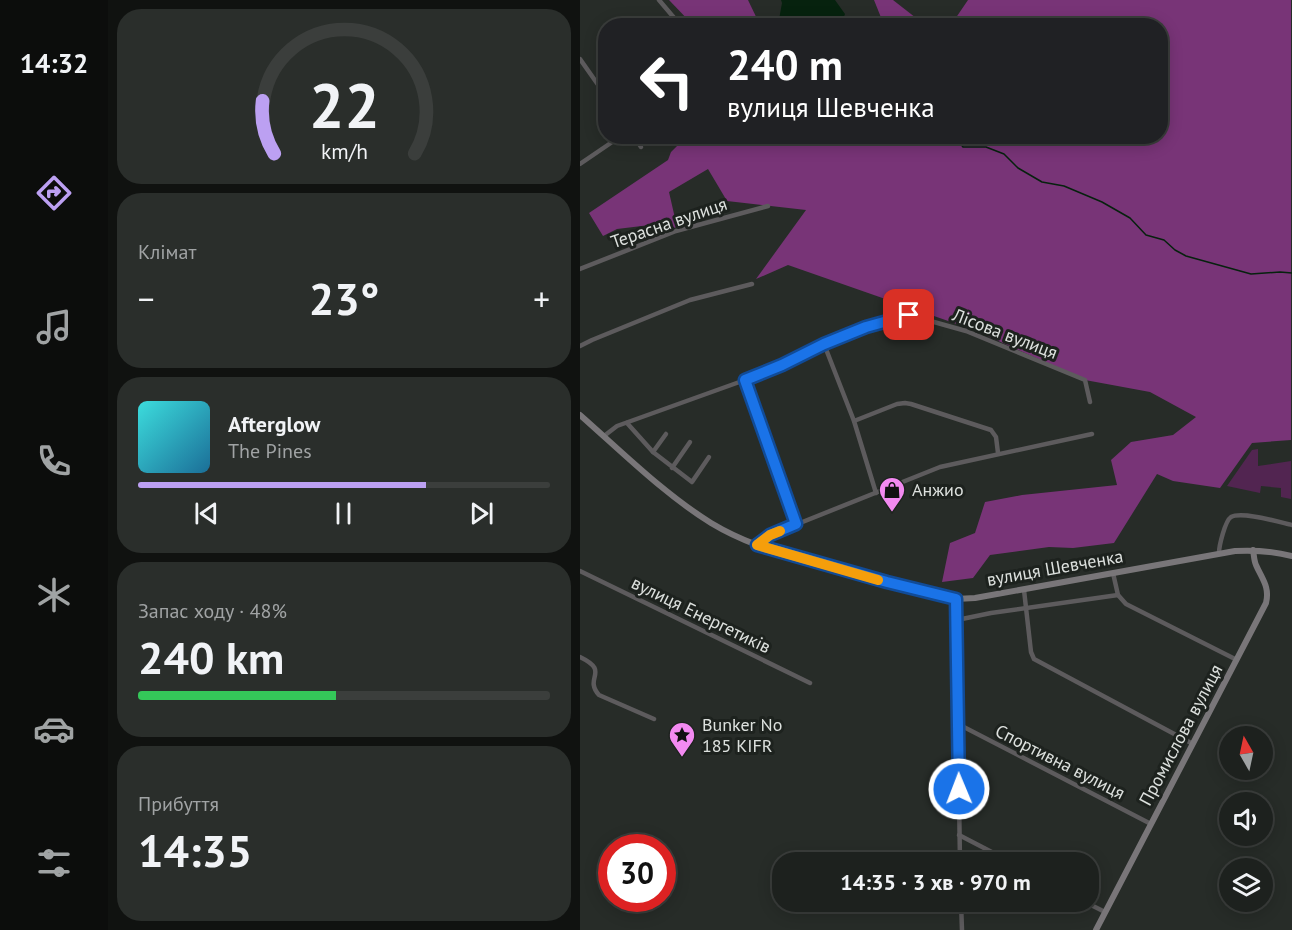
<!DOCTYPE html>
<html lang="uk">
<meta charset="utf-8">
<style>
body{margin:0;font-family:"PT Sans",sans-serif;background:#2a2e2b;color:#f1f3f6;height:100vh;display:flex;flex-direction:column;font-size:22px;white-space:nowrap}
*{box-sizing:border-box;margin:0}
p{font-size:20px;color:#a0a3a4}
.icon{flex:none;width:33px;height:33px;fill:none;stroke:currentColor;stroke-width:2;stroke-linecap:round;stroke-linejoin:round}
.map{position:relative;flex:1;overflow:hidden}
.panel{display:flex;flex-direction:column;gap:9px;padding:9px;background:#101210;width:472px}
.panel>*{flex:none}
.hud{position:absolute;left:18px;top:18px;width:570px;height:126px;border-radius:24px;box-shadow:0 3px 15px #0003,0 0 0 2px #3b3e3c;background:#202124;color:#fff;overflow:hidden}
.needle{width:39px;rotate:351deg}
.buttons{position:absolute;left:639px;top:726px;display:grid;gap:12px}
.buttons a{display:grid;place-items:center;width:54px;height:54px;border-radius:50%;background:#1d211e;box-shadow:0 3px 15px #0003,0 0 0 2px #3b3e3c;font-size:30px}
.speed{position:absolute;left:18px;top:834px;display:flex;gap:12px;font-size:30px;font-weight:700;text-align:center}
.speed>*{display:grid;place-content:center;width:78px;height:78px;border-radius:50%;background:#1d211e;box-shadow:0 3px 15px #0003,0 0 0 2px #3b3e3c;line-height:1}
.speed .limit{border:9px solid #d22;background:#fff;color:#111}
.pin{position:absolute;display:grid;place-items:center;width:51px;height:51px;color:#fff;margin:-26px;border-radius:12px;box-shadow:0 3px 9px #0006}
.me{position:absolute;width:66px;margin:-33px;rotate:359deg;stroke-linejoin:round;filter:drop-shadow(0 0 4px #0008)}
.turn{display:flex;align-items:center;gap:21px;height:126px;padding:0 30px;font-size:27px}
.turn .icon{width:78px;height:78px;stroke-width:2.5}
.turn b{display:block;font-size:42px;line-height:51px}
.big{font-size:45px;font-weight:800;line-height:1.1}
.panel .tile{flex:1;display:flex;flex-direction:column;justify-content:center;gap:9px;min-width:0;padding:0 21px;border-radius:24px;background:#2a2e2b}
.panel .dial{align-items:center;gap:0}
.dial svg{height:156px;overflow:visible;fill:none;stroke:#3b3e3c;stroke-width:7;stroke-linecap:round;text-anchor:middle}
.dial text{fill:#f1f3f6;stroke:none}
.song{display:flex;align-items:center;gap:18px}
.cover{width:72px;height:72px;border-radius:9px;background:linear-gradient(135deg,hsl(180 70% 55%),hsl(200 70% 35%))}
.played{height:6px;border-radius:3px;background:linear-gradient(90deg,#bca0f2 70%,#3b3e3c 70%)}
.keys{display:flex;justify-content:space-around;direction:ltr}
.heat{display:flex;justify-content:space-between;align-items:center;font-size:33px;direction:ltr}
.charge{height:9px;border-radius:4px;background:linear-gradient(90deg,#34c759 48%,#3b3e3c 0)}
.trip{position:absolute;left:192px;top:852px;width:327px;height:60px;border-radius:24px;background:#1d211e;box-shadow:0 3px 15px #0003,0 0 0 2px #3b3e3c;font-weight:800;line-height:60px;text-align:center}
main{display:flex;flex:1;min-height:0}
.tabs{display:flex;flex-direction:column;width:108px;justify-content:space-around;align-items:center;background:#0c0d0c;color:#a0a3a4}
.tabs .icon{width:42px;height:42px}
.tabs .active{color:#bca0f2}
.tabs b{font-size:27px;color:#f1f3f6}
.map>svg:first-child{display:block}
.green{fill:#522551}
.forest{fill:#783477}
.water{fill:#06220e}
.lines{fill:none;stroke-linecap:round;stroke-linejoin:round}
.stream{stroke:#06220e;stroke-width:1.5}
.street{stroke:#5d5b5d;stroke-width:4.5}
.secondary{stroke:#797679;stroke-width:6}
.route-casing{stroke:#114b97;stroke-width:15}
.route{stroke:#1a73e8;stroke-width:10}
.slow{stroke:#f59e0b;stroke-width:10}
.labels{text-anchor:middle;stroke-width:6;stroke-linejoin:round;paint-order:stroke}
.street-label{font-size:18px;fill:#dde1de;stroke:#1d221e}
.poi-label{font-size:18px;fill:#dde1de;stroke:#1d221e;text-anchor:start}
</style>
<main>
<nav class="tabs">
<b>14:32</b>
<svg class="icon active" aria-label="directions" viewBox="0 0 24 24"><path d="M12 3l9 9-9 9-9-9zM9 14v-3h6M13 9l2 2-2 2"/></svg>
<svg class="icon" aria-label="music" viewBox="0 0 24 24"><path d="M9 18V5l10-2v13"/><circle cx="6" cy="18" r="3"/><circle cx="16" cy="16" r="3"/></svg>
<svg class="icon" aria-label="phone" viewBox="0 0 24 24"><path d="M5 4h4l2 5-3 2q2 4 5 5l2-3 5 2v4C11 20 4 13 5 4z"/></svg>
<svg class="icon" aria-label="climate" viewBox="0 0 24 24"><path d="M12 3v18M4 7l16 10M4 17L20 7"/></svg>
<svg class="icon" aria-label="car" viewBox="0 0 24 24"><path d="M5 17H2v-5l4-1 3-4h7l3 4 3 1v5h-3M9 17h6M6 11h13"/><circle cx="7" cy="17" r="2"/><circle cx="17" cy="17" r="2"/></svg>
<svg class="icon" aria-label="filters" viewBox="0 0 24 24"><path d="M4 7h16M4 17h16"/><circle cx="9" cy="7" r="2"/><circle cx="15" cy="17" r="2"/></svg>
</nav>
<section class="panel">
<div class="tile dial"><svg viewBox="0 0 100 80">
<path d="M14 69A42 42 0 1 1 86 69"/>
<path d="M14 69A42 42 0 0 1 8 42" stroke="#bca0f2"/>
<text x="50" y="56" font-size="32" font-weight="700">22</text>
<text x="50" y="72" font-size="11">km/h</text>
</svg></div>
<div class="tile"><p>Клімат</p>
<div class="heat"><a>−</a><b class="big">23°</b><a>+</a></div>
</div>
<div class="tile">
<div class="song"><i class="cover"></i><div><b>Afterglow</b><p>The Pines</p></div></div>
<div class="played"></div>
<div class="keys"><svg class="icon" aria-label="previous" viewBox="0 0 24 24"><path d="M18 5L8 12l10 7zM5 5v14"/></svg><svg class="icon" aria-label="pause" viewBox="0 0 24 24"><path d="M8 5v14M16 5v14"/></svg><svg class="icon" aria-label="next" viewBox="0 0 24 24"><path d="M6 5l10 7-10 7zM19 5v14"/></svg></div>
</div>
<div class="tile"><p>Запас ходу · 48%</p><b class="big">240 km</b><div class="charge"></div></div>
<div class="tile"><p>Прибуття</p><b class="big">14:35</b></div>
</section>
<div class="map">
<svg width="712" height="930" viewBox="0 0 712 930">
<rect width="100%" height="100%" fill="#272c28"/>
<polygon class="green" points="678,449 678,466 711,461 711,499 701,497 701,488 681,486 680,493 647,486 672,450"/>
<g class="forest">
<polygon points="89,0 168,0 180,25 113,25"/>
<polygon points="294,0 313,0 345,25 304,25"/>
<polygon points="388,0 711,0 711,440 672,443 640,488 593,481 577,474 534,543 493,548 469,547 410,555 393,578 362,582 370,543 395,533 405,502 442,495 537,485 531,460 551,442 593,435 616,417 570,392 505,380 394,330 208,265 176,279 226,210 147,201 128,169 89,192 97,227 74,234 70,225 37,229 23,236 9,213 88,160 91,152 106,137 580,136 580,26 371,25"/>
</g>
<polygon class="water" points="201,0 255,0 265,14 262,22 256,25 198,25 202,3"/>
<g class="lines">
<g class="stream">
<polyline points="328,136 338,141 377,139 383,147 406,147 424,154 438,168 462,182 484,186 522,202 550,218 566,235 584,240 595,250 606,256 671,274 700,272 712,273"/>
<polyline points="312,137 319,137"/>
</g>
<g class="street">
<polyline points="79,0 101,26"/>
<polyline points="0,59 26,96"/>
<polyline points="54,136 61,147"/>
<polyline points="0,164 41,136"/>
<polyline points="0,269 96,231 188,206"/>
<polyline points="244,344 274,421 296,493"/>
<polyline points="0,346 12,340 110,300 172,284"/>
<polyline points="165,380 216,524"/>
<polyline points="274,421 317,404 325,403 331,404 411,430 416,437 418,453"/>
<polyline points="47,423 73,452 112,482 129,457"/>
<polyline points="24,436 37,426 165,380 202,365 244,344 286,327 329,315 386,331 505,380 510,402"/>
<polyline points="73,452 86,434"/>
<polyline points="92,468 110,442"/>
<polyline points="177,545 190,535 360,467 512,434"/>
<path d="M639 553C639 546 645 521 651 517 662 511 699 522 712 525"/>
<polyline points="0,571 230,683"/>
<polyline points="533,573 538,595 546,604 657,660"/>
<polyline points="444,590 451,652 454,659 613,744"/>
<polyline points="376,599 380,862"/>
<polyline points="377,620 411,613 538,595"/>
<path d="M0 657C31 672 3 677 19 695L74 719"/>
<polyline points="378,724 571,824"/>
<polyline points="379,835 431,862"/>
<polyline points="381,902 382,930"/>
<polyline points="505,902 525,912"/>
</g>
<g class="secondary">
<path d="M0 415C42 452 83 493 131 523 146 532 161 539 177 545L365 598 376 599 395 598 655 551C675 550 693 551 712 556"/>
<path d="M516 930 686 603C690 587 682 579 676 565 674 561 674 555 673 550"/>
</g>
</g>
<g class="lines">
<g class="route-casing">
<polyline id="route" points="329,315 286,327 244,344 202,365 165,380 216,524 190,535 177,545 307,582 376,599 379,789"/>
</g>
<use href="#route" class="route"/>
<polyline class="slow" points="200,531 190,535 177,545 298,580"/>
</g>
<defs>
<g id="shop-pin" transform="scale(1.35)"><path d="M0 17L-7.5 6A9.5 9.5 0 1 1 7.5 6Z" fill="#f38af1" stroke="#1d221e"/><path d="M-5-2.5h2.3a2.7 3.5 0 0 1 5.4 0H5L5.5 6h-11ZM-1.5-2.5h3a1.5 2.3 0 0 0-3 0Z" fill="#111"/></g>
<g id="sight-pin" transform="scale(1.35)"><path d="M0 17L-7.5 6A9.5 9.5 0 1 1 7.5 6Z" fill="#f38af1" stroke="#1d221e"/><path d="M0-6L1.8-2.2L6-1.7L2.9 1.2L3.7 5.4L0 3.3L-3.7 5.4L-2.9 1.2L-6-1.7L-1.8-2.2Z" fill="#111"/></g>
</defs>
<g fill-rule="evenodd">
<use href="#shop-pin" x="312" y="490"/>
<use href="#sight-pin" x="102" y="735"/>
</g>
<g class="labels">
<g class="street-label">
<text transform="translate(89 223) rotate(-19)" y="6">Терасна вулиця</text>
<text transform="translate(425 334) rotate(21)" y="6">Лісова вулиця</text>
<text transform="translate(475 568) rotate(-10)" y="6">вулиця Шевченка</text>
<text transform="translate(121 615) rotate(26)" y="6">вулиця Енергетиків</text>
<text transform="translate(601 735) rotate(-62)" y="6">Промислова вулиця</text>
<text transform="translate(480 762) rotate(27)" y="6">Спортивна вулиця</text>
</g>
<g class="poi-label">
<text x="332" y="496">Анжио</text>
<text x="122" y="731">Bunker No<tspan x="122" dy="21">185 KIFR</tspan></text>
</g>
</g>
</svg>
<div class="buttons">
<a><svg class="needle" viewBox="-14 -14 28 28"><path d="M0-13l5 13h-10z" fill="#e53935"/><path d="M0 13l5-13h-10z" fill="#a0a3a4"/></svg></a>
<a><svg class="icon" aria-label="sound" viewBox="0 0 24 24"><path d="M4 9h4l5-4v14l-5-4H4zM17 9q2 3 0 6"/></svg></a>
<a><svg class="icon" aria-label="layers" viewBox="0 0 24 24"><path d="M12 4l9 5-9 5-9-5zM3 14l9 5 9-5"/></svg></a>
</div>
<div class="speed"><div class="limit">30</div></div>
<div class="pin" style="left:329px;top:315px;background:#d93025"><svg class="icon" aria-label="arrive" viewBox="0 0 24 24"><path d="M6 21V4h12l-3 4 3 4H6"/></svg></div>
<svg class="me" style="left:379px;top:789px" viewBox="-20 -20 40 40"><circle r="17" fill="#1a73e8" stroke="#fff" stroke-width="3"/><path d="M0-11L8 9 0 5-8 9z" fill="#fff"/></svg>
<div class="trip">14:35 · 3 хв · 970 m</div>
<div class="hud">
<div class="turn"><svg class="icon" aria-label="left" viewBox="0 0 24 24"><path d="M17 20v-9H6M10 6l-5 5 5 5"/></svg><div><b>240 m</b>вулиця Шевченка</div></div>
</div>
</div>
</main>
